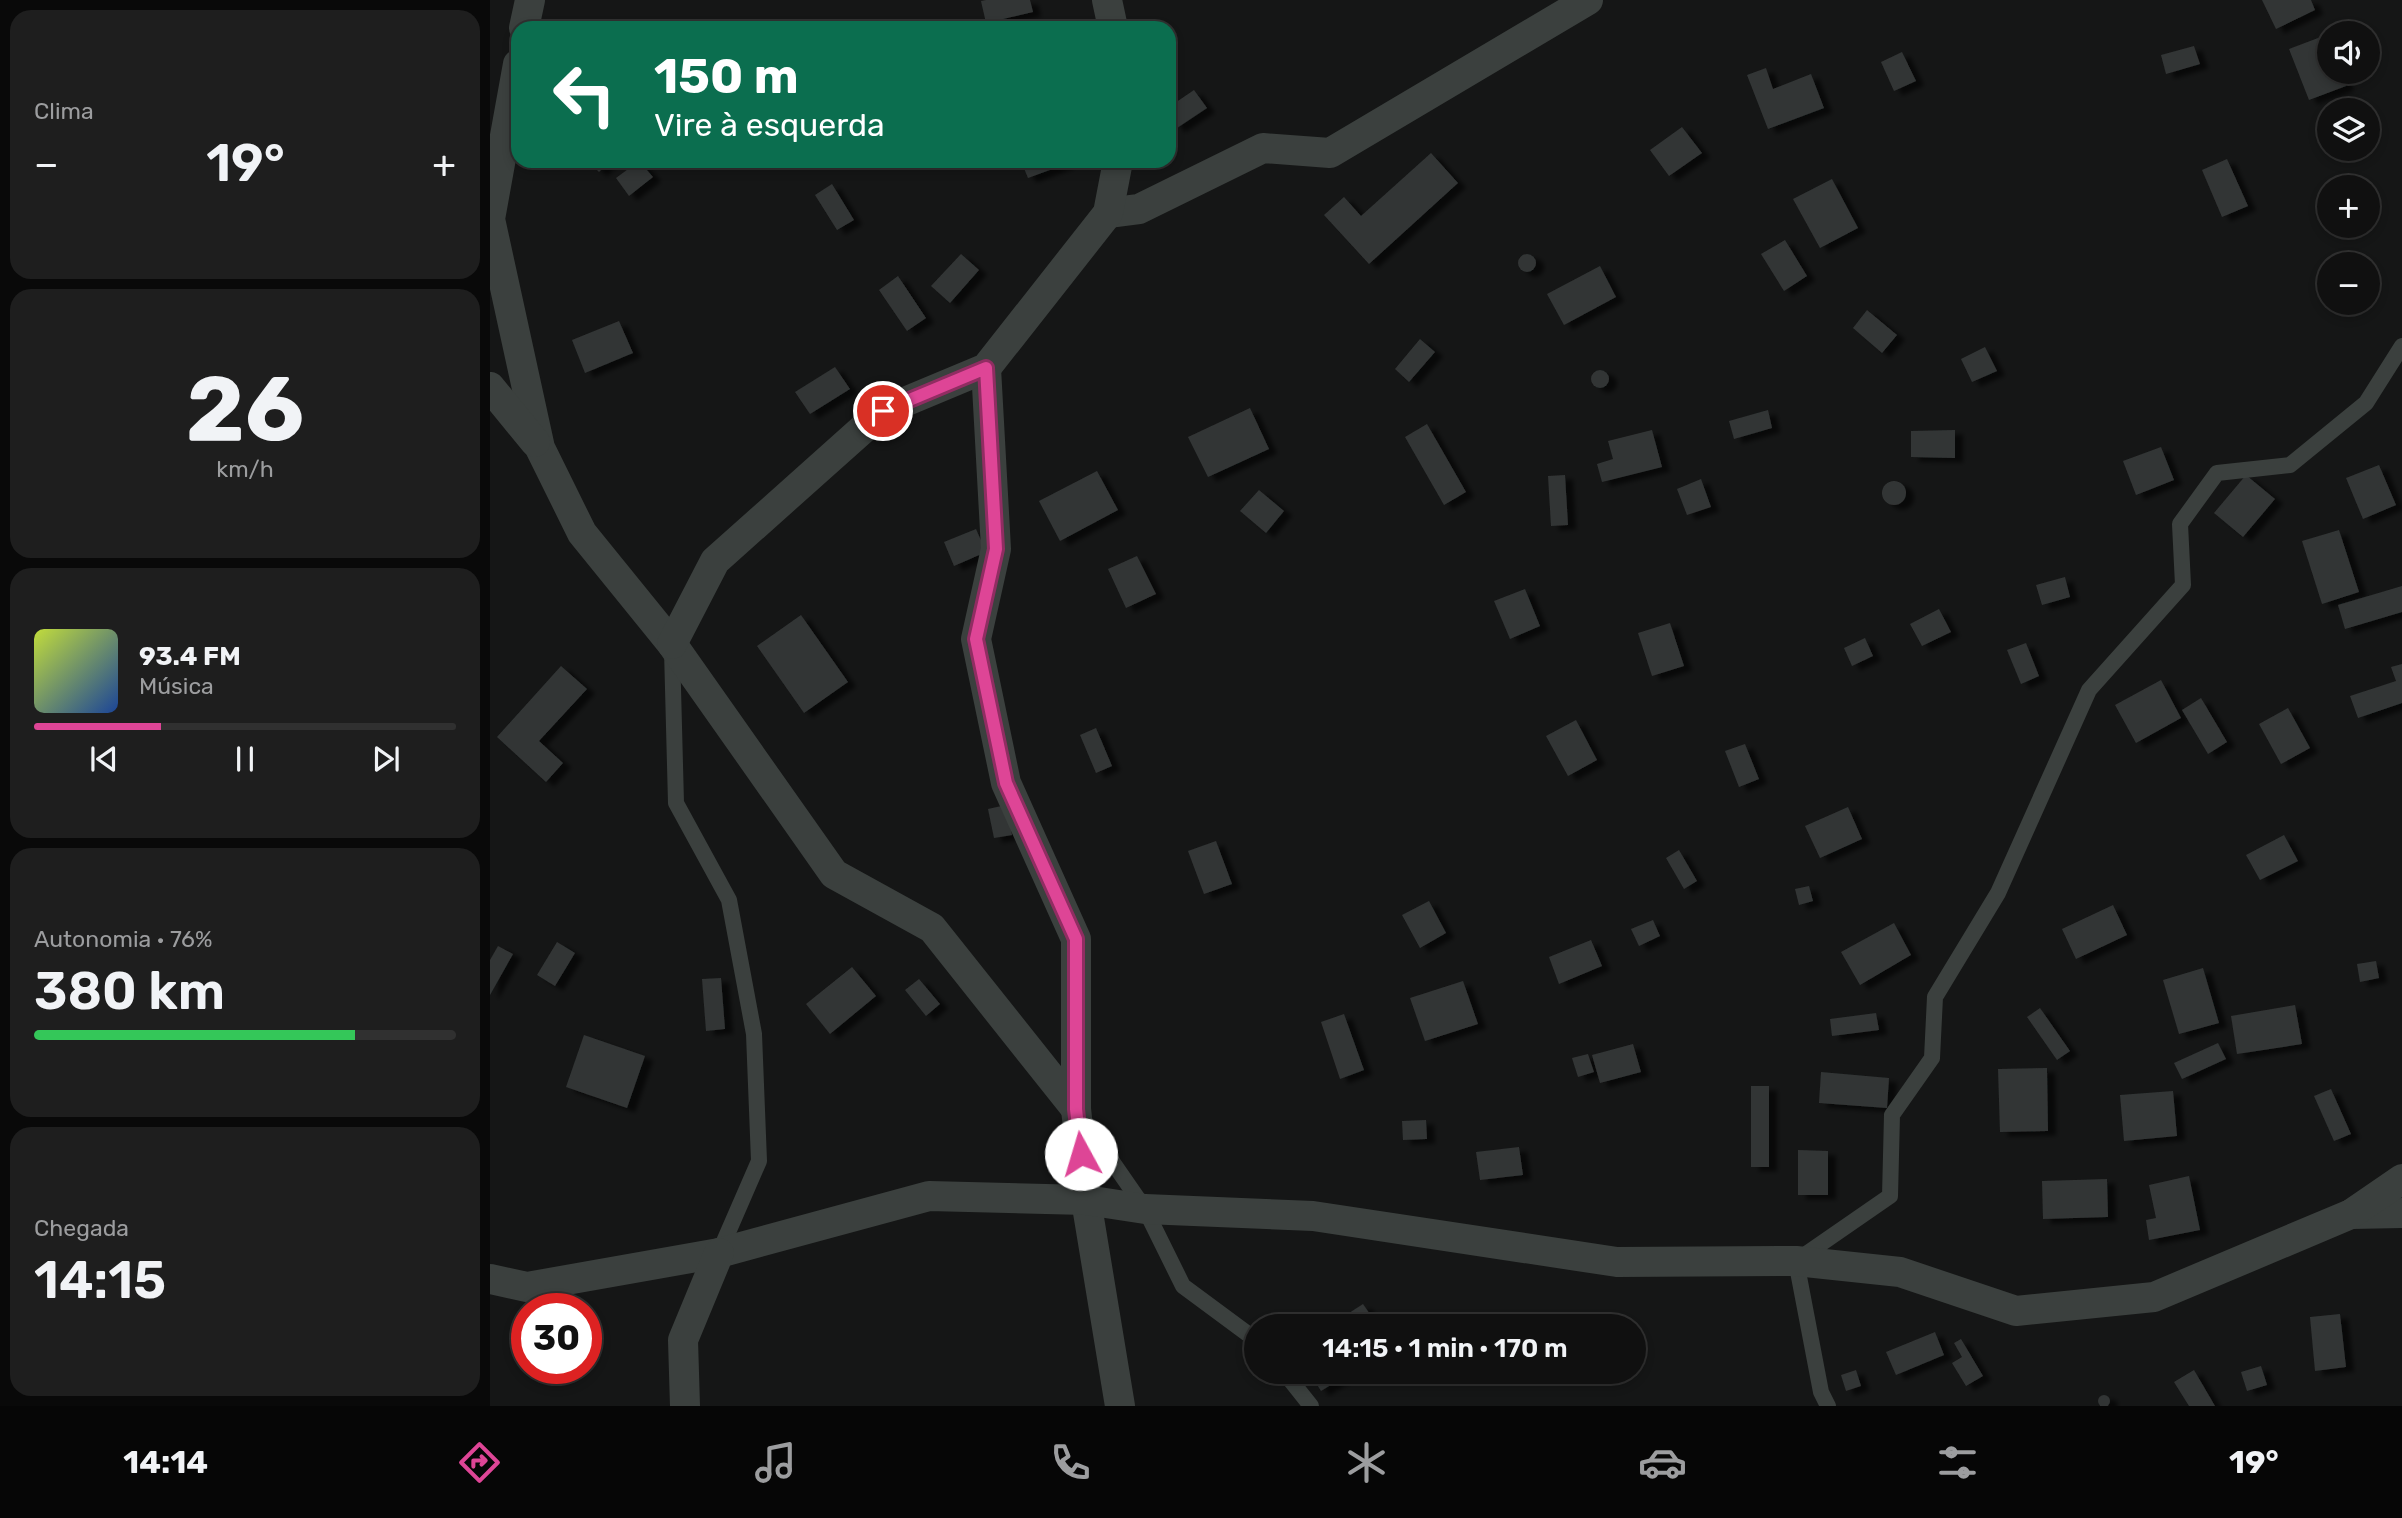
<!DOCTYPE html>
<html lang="pt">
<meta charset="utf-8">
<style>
body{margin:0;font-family:Rubik,sans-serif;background:#1e1e1e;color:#f1f3f6;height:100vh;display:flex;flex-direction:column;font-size:26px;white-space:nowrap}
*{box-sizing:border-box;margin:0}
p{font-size:23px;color:#9c9d9f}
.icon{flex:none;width:38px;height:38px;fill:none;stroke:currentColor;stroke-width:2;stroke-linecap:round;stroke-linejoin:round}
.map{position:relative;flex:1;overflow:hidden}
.panel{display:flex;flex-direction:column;gap:10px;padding:10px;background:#090909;width:490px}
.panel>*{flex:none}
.guide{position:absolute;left:21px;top:21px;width:665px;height:147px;border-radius:21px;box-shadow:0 4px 10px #0003,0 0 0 2px #303030;background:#0b6e4f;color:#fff;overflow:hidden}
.buttons{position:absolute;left:1827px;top:21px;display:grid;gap:14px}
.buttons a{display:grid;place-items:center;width:63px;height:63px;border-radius:50%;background:#101010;box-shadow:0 4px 10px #0003,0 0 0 2px #303030;font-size:35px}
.speed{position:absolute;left:21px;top:1293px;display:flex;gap:14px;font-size:35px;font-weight:700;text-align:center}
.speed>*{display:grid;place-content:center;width:91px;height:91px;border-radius:50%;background:#101010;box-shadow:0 4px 10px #0003,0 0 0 2px #303030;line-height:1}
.speed .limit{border:10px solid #d22;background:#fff;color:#111}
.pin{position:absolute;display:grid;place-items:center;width:60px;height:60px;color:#fff;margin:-30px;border:4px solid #fff;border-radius:50%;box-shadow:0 2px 7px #0007}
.me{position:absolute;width:77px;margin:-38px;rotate:354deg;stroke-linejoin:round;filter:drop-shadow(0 0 5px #0008)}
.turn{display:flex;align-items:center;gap:24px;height:147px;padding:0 28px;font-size:32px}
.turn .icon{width:91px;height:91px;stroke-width:2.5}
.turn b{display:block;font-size:49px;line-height:60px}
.big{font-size:52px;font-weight:600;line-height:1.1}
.panel .tile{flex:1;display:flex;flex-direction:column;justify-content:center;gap:10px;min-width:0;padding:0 24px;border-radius:21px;background:#1e1e1e}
.panel .dial{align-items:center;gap:0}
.dial b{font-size:91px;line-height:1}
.song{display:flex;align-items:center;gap:21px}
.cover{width:84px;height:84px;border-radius:10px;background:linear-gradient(135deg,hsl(70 70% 55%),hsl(220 70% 35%))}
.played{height:7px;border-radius:4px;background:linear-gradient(90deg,#de4596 30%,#303030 30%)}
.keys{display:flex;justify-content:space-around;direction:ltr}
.heat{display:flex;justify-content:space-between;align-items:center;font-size:38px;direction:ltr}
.charge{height:10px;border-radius:5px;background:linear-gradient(90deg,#34c759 76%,#303030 0)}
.trip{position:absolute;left:754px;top:1314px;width:402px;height:70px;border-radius:35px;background:#101010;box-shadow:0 4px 10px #0003,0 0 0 2px #303030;font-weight:600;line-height:70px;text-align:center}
.tab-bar{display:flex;height:112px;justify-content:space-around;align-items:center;background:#060606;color:#9c9d9f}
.tab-bar .icon{width:49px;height:49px}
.tab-bar .active{color:#de4596}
.tab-bar b{font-size:32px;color:#f1f3f6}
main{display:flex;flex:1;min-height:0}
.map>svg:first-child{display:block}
.building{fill:#323535;filter:url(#shadow)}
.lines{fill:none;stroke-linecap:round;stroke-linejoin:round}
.lane{stroke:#3b403e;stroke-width:16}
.street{stroke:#3b403e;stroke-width:30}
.route-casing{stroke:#902d62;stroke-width:18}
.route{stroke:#de4596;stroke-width:12}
</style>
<main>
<section class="panel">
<div class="tile"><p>Clima</p>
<div class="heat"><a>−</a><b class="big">19°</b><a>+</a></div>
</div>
<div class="tile dial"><b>26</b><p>km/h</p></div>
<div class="tile">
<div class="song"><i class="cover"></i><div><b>93.4 FM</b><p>Música</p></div></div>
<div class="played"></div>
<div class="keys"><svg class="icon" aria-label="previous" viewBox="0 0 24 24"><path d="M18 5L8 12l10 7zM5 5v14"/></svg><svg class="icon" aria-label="pause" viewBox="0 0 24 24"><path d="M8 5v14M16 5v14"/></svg><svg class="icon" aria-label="next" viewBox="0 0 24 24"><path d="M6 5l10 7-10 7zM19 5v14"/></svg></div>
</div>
<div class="tile"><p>Autonomia · 76%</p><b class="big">380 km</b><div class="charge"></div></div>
<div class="tile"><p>Chegada</p><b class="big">14:15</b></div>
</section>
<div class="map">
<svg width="1912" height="1406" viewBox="0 0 1912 1406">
<defs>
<filter id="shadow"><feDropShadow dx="8" dy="4.5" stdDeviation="2" flood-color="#0009"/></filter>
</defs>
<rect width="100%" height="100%" fill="#151616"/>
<g class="building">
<polygon points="496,0 540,0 543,12 496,23 491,1"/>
<polygon points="1772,0 1821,0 1825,10 1786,29"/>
<polygon points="1836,35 1839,44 1839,72 1850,72 1856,86 1819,100 1799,49"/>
<polygon points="1704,46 1710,64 1676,74 1671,55"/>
<polygon points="1412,52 1426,81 1404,91 1391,62"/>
<polygon points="1276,68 1283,89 1321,74 1334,108 1278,129 1257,75"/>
<polygon points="704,90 717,108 687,128 679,116 679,107"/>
<polygon points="1192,127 1212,153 1179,176 1160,150"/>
<polygon points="941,153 968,183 879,264 834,215 854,197 871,216"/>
<polygon points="1737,159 1758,206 1732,217 1712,170"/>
<polygon points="98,161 120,161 109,172"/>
<polygon points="149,161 163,177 139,196 126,178"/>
<polygon points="531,161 575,161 576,164 538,178"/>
<polygon points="1342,179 1368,228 1330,248 1303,199"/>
<polygon points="342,184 364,220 347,230 325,195"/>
<polygon points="1295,240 1317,276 1294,291 1271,254"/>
<circle cx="1037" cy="263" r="9"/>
<polygon points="471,254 489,270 460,303 441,286"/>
<polygon points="1110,266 1126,297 1074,325 1057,294"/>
<polygon points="408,276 436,318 417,331 389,290"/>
<polygon points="1377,310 1407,335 1392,353 1363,328"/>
<polygon points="129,321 143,353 95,373 82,340"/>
<polygon points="930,339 945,352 919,382 905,369"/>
<polygon points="1495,347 1507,371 1482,382 1471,359"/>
<polygon points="345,367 360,389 320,414 305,392"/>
<circle cx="1110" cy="379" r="9"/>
<polygon points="760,408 779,449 718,477 698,437"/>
<polygon points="1278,410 1282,428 1244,439 1239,421"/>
<polygon points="937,424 976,492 954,505 915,437"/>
<polygon points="1162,430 1172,467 1112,482 1107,464 1123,459 1118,441"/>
<polygon points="1465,430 1465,458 1421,457 1421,431"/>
<polygon points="1671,447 1684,480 1646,495 1633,461"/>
<polygon points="1889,465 1906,505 1873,519 1856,478"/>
<polygon points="607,471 628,510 570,541 549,501"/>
<polygon points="1075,475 1078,525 1061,526 1058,476"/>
<polygon points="1756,475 1785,499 1753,537 1724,513"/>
<polygon points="1211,479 1221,507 1197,515 1187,489"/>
<circle cx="1404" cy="493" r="12"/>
<polygon points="769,490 794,511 776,533 750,511"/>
<polygon points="486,529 496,552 464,566 454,542"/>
<polygon points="1849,530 1869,592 1832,604 1812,541"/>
<polygon points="647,556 666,594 636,608 618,569"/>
<polygon points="1575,577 1580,597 1552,605 1546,585"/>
<polygon points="1912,586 1912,612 1855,629 1848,605"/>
<polygon points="1035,589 1050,626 1020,639 1004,601"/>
<polygon points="1449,609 1461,632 1432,646 1420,624"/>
<polygon points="311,615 358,682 314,713 267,646"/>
<polygon points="1180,623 1194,666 1162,676 1148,633"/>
<polygon points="1375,638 1383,656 1362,666 1354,648"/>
<polygon points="1536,643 1549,676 1531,684 1517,650"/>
<polygon points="1912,664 1912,703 1868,718 1860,696 1906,681 1901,667"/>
<polygon points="71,666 97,689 49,741 73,763 56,782 7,737"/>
<polygon points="1671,680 1691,718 1646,743 1625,705"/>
<polygon points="1711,698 1737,742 1718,754 1692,710"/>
<polygon points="1798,708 1820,748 1791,764 1769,724"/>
<polygon points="1086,720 1107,760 1078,776 1056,736"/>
<polygon points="606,728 622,766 606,773 590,735"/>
<polygon points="1255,744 1269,779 1249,787 1235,751"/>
<polygon points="516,805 522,835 504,838 498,809"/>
<polygon points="1358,807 1372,839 1330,858 1315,826"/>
<polygon points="1794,835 1808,861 1770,880 1756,855"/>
<polygon points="726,841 742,884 714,894 698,851"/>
<polygon points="1189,850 1207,881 1194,889 1176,858"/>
<polygon points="1319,886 1323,901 1309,905 1305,889"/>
<polygon points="939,901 956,933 930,948 912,915"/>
<polygon points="1623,905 1637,935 1586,959 1572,929"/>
<polygon points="1163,920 1170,936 1149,946 1141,929"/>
<polygon points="1404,923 1421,955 1370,985 1351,952"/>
<polygon points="1101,940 1112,966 1069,984 1059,957"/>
<polygon points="67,942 85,953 65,986 47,975"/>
<polygon points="8,946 23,954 0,995 0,960"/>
<polygon points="1886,961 1889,978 1870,982 1867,964"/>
<polygon points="362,967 386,996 340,1034 316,1004"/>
<polygon points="1713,968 1729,1023 1689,1034 1673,980"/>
<polygon points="231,978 235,1029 216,1031 212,979"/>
<polygon points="429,979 450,1004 436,1016 415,990"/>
<polygon points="973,981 988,1024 935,1041 920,998"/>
<polygon points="1805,1005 1812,1044 1747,1054 1741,1016"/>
<polygon points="1550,1008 1580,1051 1567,1060 1537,1017"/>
<polygon points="1386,1013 1389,1030 1342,1036 1340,1019"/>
<polygon points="854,1014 874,1070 850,1079 831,1022"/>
<polygon points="94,1035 155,1056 137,1108 76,1087"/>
<polygon points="1728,1043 1736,1059 1692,1079 1684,1063"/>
<polygon points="1143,1044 1151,1072 1110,1083 1102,1055"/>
<polygon points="1098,1054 1104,1072 1088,1077 1082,1058"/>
<polygon points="1557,1068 1558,1131 1510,1132 1508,1069"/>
<polygon points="1331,1072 1399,1078 1397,1108 1329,1103"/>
<rect x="1261" y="1086" width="18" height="81"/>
<polygon points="1841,1089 1861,1134 1844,1141 1824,1096"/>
<polygon points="1683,1091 1687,1136 1634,1141 1630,1095"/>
<polygon points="936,1120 937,1139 913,1140 912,1121"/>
<polygon points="1029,1147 1033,1175 990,1180 986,1152"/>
<polygon points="1308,1150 1338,1151 1338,1195 1308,1195"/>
<polygon points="1699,1176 1710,1230 1659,1240 1656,1220 1666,1218 1659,1185"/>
<polygon points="1617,1179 1618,1217 1553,1219 1552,1181"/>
<polygon points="873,1304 888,1326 839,1326"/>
<polygon points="1850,1314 1856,1367 1825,1371 1820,1317"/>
<polygon points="1445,1332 1454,1355 1406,1375 1396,1352"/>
<polygon points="1471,1339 1493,1376 1476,1386 1462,1363 1472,1357 1464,1343"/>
<polygon points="1771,1366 1777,1385 1757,1391 1751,1372"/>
<polygon points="1366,1370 1371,1386 1356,1391 1351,1375"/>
<polygon points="1704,1370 1725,1406 1699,1406 1684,1382"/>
<polygon points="819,1372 862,1372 831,1391"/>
<circle cx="1614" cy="1401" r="6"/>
</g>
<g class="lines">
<g class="lane">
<polyline points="182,650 186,803 239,900 264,1034 269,1161 229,1253"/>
<polyline points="592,1118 655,1209 693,1286 766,1340"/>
<polyline points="794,1372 821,1406"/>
<polyline points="1338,1406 1331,1392 1306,1261 1400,1196 1402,1115 1442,1058 1445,997 1508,893 1599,690 1693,585 1690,524 1727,473 1800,465 1876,403 1912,346"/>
</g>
<g class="street">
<polyline points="617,0 623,28"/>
<polyline points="34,28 40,0"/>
<polyline points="28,64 0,219 50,448 92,533 182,644 344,874 442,928 586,1109"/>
<polyline points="618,213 649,209 773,148 840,153 1098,0"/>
<polyline points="496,368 506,549 486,639 516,783 586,939 586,1109 596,1200 630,1406"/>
<polyline points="0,387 45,442"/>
<polyline points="182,644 225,561 393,411 496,368 618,213 628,161"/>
<polyline points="1861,1214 1912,1213"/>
<polyline points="0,1279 37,1287 229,1253 439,1196 596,1200 655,1209 823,1216 1127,1262 1306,1261 1410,1272 1526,1311 1664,1297 1861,1214 1912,1179"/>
<polyline points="195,1406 193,1340 229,1253"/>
</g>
</g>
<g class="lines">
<g class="route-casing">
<polyline id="route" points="393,411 496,368 506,549 486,639 516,783 586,939 586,1109 591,1154"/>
</g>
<use href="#route" class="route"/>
</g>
</svg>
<div class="buttons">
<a><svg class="icon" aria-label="sound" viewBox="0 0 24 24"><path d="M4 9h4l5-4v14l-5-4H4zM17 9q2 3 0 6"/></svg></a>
<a><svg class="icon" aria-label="layers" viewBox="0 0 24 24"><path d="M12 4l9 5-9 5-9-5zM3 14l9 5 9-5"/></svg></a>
<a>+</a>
<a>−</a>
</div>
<div class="speed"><div class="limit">30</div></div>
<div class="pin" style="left:393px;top:411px;background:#d93025"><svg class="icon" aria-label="arrive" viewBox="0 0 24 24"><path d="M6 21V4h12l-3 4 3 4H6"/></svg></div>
<svg class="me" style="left:591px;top:1154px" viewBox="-20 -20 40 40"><circle r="19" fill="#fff"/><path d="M0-13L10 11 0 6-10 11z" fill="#de4596"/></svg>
<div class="trip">14:15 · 1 min · 170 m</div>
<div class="guide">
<div class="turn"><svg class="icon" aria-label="left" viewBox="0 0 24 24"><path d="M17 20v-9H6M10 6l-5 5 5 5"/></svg><div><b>150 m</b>Vire à esquerda</div></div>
</div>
</div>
</main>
<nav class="tab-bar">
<b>14:14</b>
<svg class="icon active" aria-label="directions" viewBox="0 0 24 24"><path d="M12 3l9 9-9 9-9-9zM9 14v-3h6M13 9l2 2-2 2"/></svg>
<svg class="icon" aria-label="music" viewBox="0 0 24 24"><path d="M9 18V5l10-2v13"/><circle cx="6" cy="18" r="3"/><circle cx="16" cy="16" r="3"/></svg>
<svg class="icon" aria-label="phone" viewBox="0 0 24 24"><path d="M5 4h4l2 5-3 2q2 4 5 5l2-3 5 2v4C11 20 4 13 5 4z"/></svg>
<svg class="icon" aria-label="climate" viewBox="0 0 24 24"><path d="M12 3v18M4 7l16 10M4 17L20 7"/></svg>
<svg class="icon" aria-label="car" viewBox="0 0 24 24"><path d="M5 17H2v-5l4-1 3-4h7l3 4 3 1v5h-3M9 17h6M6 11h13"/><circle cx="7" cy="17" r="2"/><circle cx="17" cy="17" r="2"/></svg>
<svg class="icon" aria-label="filters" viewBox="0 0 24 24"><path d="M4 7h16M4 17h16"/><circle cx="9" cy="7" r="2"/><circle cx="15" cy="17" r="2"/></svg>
<b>19°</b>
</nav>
